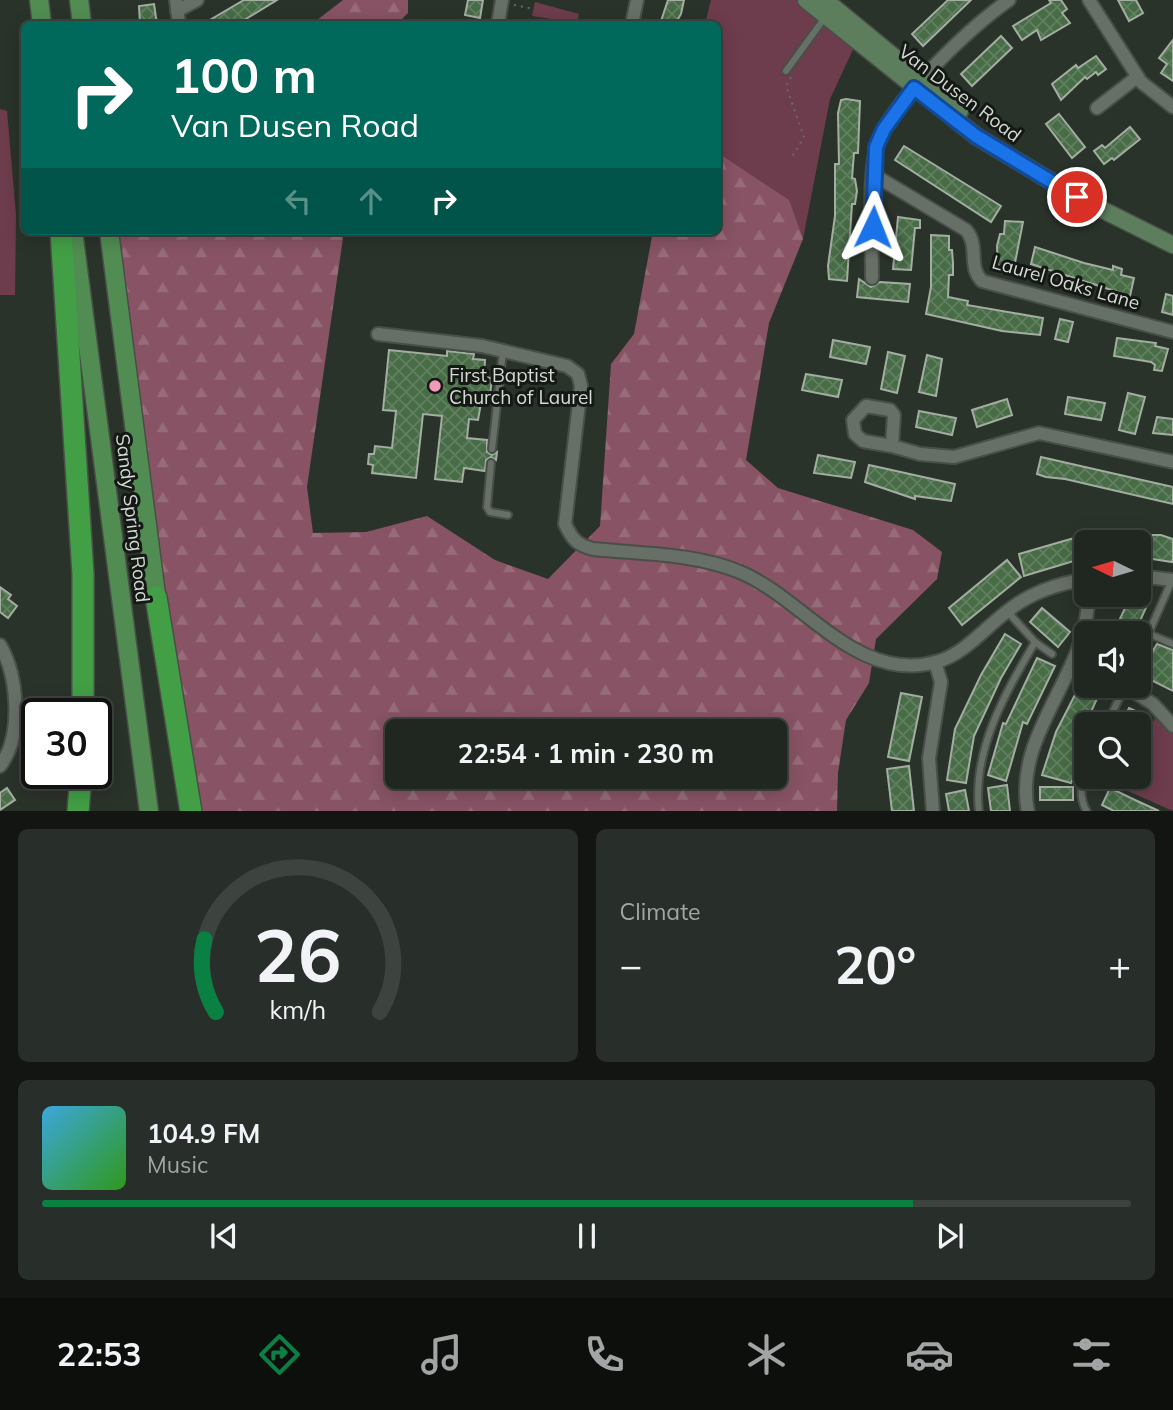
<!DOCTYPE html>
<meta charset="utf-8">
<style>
body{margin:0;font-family:Mulish,sans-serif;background:#282e29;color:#f1f3f6;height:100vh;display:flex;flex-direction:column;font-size:26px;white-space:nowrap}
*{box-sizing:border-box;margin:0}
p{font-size:23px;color:#a2a5a5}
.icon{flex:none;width:38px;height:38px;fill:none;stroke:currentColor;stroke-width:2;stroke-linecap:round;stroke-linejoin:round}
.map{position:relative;height:811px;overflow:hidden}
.drawer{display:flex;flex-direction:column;gap:18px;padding:18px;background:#121512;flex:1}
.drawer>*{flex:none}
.guide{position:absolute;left:21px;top:21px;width:700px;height:214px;border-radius:10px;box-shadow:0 4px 18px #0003,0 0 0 2px #3d433e;background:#00695c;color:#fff;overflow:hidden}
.needle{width:46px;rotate:275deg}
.fabs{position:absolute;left:1074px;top:530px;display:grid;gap:14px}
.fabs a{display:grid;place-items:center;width:77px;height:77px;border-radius:10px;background:#202620;box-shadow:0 4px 18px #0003,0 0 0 2px #3d433e;font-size:35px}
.speed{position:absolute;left:21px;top:698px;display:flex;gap:14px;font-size:35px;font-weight:700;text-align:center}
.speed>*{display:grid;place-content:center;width:91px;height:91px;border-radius:50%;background:#202620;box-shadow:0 4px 18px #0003,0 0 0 2px #3d433e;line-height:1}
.speed .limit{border:4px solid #111;border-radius:10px;background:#fff;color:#111}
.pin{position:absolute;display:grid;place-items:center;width:60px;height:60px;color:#fff;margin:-30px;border:4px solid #fff;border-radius:50%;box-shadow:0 2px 7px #0007}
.me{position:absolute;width:77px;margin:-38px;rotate:2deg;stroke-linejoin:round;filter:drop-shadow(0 0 5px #0008)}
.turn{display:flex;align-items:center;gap:24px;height:147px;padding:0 35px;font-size:32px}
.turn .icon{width:91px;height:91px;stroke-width:2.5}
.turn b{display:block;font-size:49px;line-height:60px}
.lanes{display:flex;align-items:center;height:66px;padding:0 35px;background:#0003;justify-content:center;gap:35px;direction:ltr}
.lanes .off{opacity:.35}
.big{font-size:52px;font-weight:700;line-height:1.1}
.drawer .card{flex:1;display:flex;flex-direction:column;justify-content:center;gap:10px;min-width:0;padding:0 24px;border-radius:10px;background:#282e29}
.drawer .dial{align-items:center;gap:0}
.dial svg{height:182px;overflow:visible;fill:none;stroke:#3d433e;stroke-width:7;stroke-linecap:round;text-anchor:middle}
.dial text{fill:#f1f3f6;stroke:none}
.song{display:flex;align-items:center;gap:21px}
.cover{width:84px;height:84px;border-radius:10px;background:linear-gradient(135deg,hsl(200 70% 55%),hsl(110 70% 35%))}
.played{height:7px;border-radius:4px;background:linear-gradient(90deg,#0b8043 80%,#3d433e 80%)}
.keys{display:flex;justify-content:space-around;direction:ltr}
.heat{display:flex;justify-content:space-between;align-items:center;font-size:38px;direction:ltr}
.drawer .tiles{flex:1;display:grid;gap:18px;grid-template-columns:1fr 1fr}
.card:last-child{grid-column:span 2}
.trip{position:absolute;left:385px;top:719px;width:402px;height:70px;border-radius:10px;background:#202620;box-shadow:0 4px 18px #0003,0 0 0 2px #3d433e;font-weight:700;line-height:70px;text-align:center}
.dock{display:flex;height:112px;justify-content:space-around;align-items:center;background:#0d0f0d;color:#a2a5a5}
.dock .icon{width:49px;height:49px}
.dock .current{color:#0b8043}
.dock b{font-size:32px;color:#f1f3f6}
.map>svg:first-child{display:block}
.green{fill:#6d3c4d}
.forest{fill:url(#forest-firs);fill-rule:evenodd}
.building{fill:url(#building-cross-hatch);stroke:#a3ada2;stroke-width:2}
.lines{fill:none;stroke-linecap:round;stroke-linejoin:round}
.lane-casing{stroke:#494f48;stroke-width:10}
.street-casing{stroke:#494f48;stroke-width:16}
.secondary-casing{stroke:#494f48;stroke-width:19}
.primary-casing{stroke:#494f48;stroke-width:21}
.highway-casing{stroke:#494f48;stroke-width:24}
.path{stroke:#656d65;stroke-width:2;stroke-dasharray:2 5;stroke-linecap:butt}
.lane{stroke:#677066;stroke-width:6}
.street{stroke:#677066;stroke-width:12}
.secondary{stroke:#5c7e5c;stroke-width:16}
.primary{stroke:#518c52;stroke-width:18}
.highway{stroke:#429f45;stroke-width:21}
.route-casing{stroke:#114b97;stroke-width:18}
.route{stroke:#1a73e8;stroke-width:12}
.poi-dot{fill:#f09ab7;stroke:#151915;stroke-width:2.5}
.labels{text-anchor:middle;stroke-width:6;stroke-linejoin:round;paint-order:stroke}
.street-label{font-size:19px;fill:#d4d9d3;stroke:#151915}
.poi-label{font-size:19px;fill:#d4d9d3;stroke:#151915;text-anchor:start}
</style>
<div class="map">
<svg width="1173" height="812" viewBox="0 0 1173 812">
<defs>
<pattern id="forest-firs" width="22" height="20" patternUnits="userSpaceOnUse" patternTransform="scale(1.75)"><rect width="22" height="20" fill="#875365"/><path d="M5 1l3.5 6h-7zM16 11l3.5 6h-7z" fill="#976b7a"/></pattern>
<pattern id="building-cross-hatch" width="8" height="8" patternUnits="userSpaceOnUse" patternTransform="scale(1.75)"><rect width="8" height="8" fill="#476c46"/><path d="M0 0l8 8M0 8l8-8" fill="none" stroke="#618060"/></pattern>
</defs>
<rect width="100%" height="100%" fill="#2a332a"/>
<g class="green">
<polygon points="711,0 806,0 857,41 830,99 803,239 718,213 718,24 705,24"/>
<polygon points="535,2 579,14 577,23 532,16"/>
<polygon points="0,109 7,111 16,215 15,295 0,295"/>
<polygon points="1159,710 1173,726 1173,811 1121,788 1127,777 1139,777 1139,751"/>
</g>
<g class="forest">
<polygon points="343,0 408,0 408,13 397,24 312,24"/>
<path d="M718 153 789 200 803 239 769 323 746 460 778 488 913 530 942 552 937 579 876 639 869 683 846 720 838 773 837 811H191L109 231H344L307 487 313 533 366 532 427 516 495 560 548 579 600 526 611 364 634 334 653 231H718ZM397 732H775V777H397Z"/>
</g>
<g class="building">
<polygon points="244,0 277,0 241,22 243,24 203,24"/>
<polygon points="468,0 483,0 480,18 465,15"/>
<polygon points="668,0 684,0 681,14 675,24 660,24"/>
<polygon points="948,0 971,0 923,46 912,34"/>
<polygon points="1049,0 1061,0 1067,9 1062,13 1070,23 1041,40 1037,30 1022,40 1013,26 1051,3"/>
<polygon points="1118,0 1136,0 1143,13 1129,21"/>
<polygon points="154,4 157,24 140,24 139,6"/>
<polygon points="1001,36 1012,48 972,86 961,74"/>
<polygon points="1173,40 1173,81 1161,73 1167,64 1159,58"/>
<polygon points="1096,56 1106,69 1098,75 1096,72 1087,79 1085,77 1061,100 1052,84 1076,65 1078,68"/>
<polygon points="846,99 860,101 858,153 854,153 852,178 855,179 857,191 855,204 852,204 847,281 829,279 828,266 835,216 835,164 839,164 838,113 841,100"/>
<polygon points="1059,114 1085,147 1072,158 1046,124"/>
<polygon points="1130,127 1140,139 1114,160 1112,158 1104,164 1094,151 1102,145 1105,148"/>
<polygon points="904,146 1001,206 991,222 895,160"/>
<polygon points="898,217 920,220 920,228 915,228 911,270 893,269"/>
<polygon points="1005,221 1023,222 1013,273 998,272 997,246 1000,234 1004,234"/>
<polygon points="931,235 949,236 949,250 952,250 953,263 953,275 949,275 948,297 968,301 967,305 1043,318 1040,335 1002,331 926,314 931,287"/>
<polygon points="1035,247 1084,263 1113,270 1113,266 1122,269 1121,275 1134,278 1130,296 1031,264"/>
<polygon points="859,279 871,287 880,282 910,284 908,302 857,297"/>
<polygon points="1166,294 1173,296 1173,315 1162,312"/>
<polygon points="1060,319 1073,322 1068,342 1055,339"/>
<polygon points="1117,338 1156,343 1155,346 1168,349 1162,371 1154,370 1155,365 1151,362 1114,356"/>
<polygon points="833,340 870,347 866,364 830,357"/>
<polygon points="389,350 447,356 447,351 474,354 473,359 485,360 484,377 492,378 489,404 481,403 478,420 469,419 467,438 487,440 487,452 492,455 497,452 496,460 491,457 486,460 485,471 464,468 462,482 435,479 442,416 423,414 416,478 372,473 373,465 368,464 369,454 374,454 375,446 392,448 396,411 383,410"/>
<polygon points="888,352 905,356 897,393 881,389"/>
<polygon points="927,355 942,359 936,396 919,392"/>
<polygon points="806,374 842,380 838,397 802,390"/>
<polygon points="1128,393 1145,397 1135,434 1119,430"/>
<polygon points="1068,397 1105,403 1101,420 1065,414"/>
<polygon points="1007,399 1012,415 977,427 972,410"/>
<polygon points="919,411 956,418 952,435 916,427"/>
<polygon points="1157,417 1173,419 1173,435 1153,433"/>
<polygon points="818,455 855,462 851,478 814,473"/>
<polygon points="1041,457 1173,487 1173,504 1065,479 1046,477 1037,474"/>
<polygon points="869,465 955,484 951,501 915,496 915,499 865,482"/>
<polygon points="1103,535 1161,535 1173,539 1173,558 1172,562 1139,557 1139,542 1102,542"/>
<polygon points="1081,536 1087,557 1024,576 1019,554"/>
<polygon points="1007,560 1021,577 962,625 949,608"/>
<polygon points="0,587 11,595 8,599 17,606 8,618 0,612"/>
<polygon points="1131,595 1150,599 1134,634 1113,634"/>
<polygon points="1042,608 1070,632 1058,647 1030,622"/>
<polygon points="1005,634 1021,644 1001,678 974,736 966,783 947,780 955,729 981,675"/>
<polygon points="1157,644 1173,650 1173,691 1139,674"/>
<polygon points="1037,658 1055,666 1027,724 1023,722 1006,781 988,775 1003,723 1006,724"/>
<polygon points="1082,681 1097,688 1096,692 1099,694 1091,712 1101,717 1098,724 1087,724 1087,748 1071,783 1042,775 1056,732"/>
<polygon points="901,693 922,697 909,761 888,757"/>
<polygon points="1129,708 1146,716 1142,724 1121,724"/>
<polygon points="909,766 914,811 892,811 887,769"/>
<polygon points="1007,785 1010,811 991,811 988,788"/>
<rect x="1040" y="787" width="33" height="13"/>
<polygon points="7,788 15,800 0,810 0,793"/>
<polygon points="1110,788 1135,800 1159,811 1114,811 1102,805"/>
<polygon points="965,790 969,811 949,811 946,794"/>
</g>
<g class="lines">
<g class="lane-casing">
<g id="lane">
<polyline points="786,71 826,16"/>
<polyline points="492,449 503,351"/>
<polyline points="491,463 487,507 490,512 508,515"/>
<polyline points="1007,611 1035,642 1052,654"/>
<polyline points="1149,634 1173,644"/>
<polyline points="1139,655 1172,580"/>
<polyline points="1107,724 1125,686"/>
<path d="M1087 769C1080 784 1079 798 1087 812"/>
<path d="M979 812C972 750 1005 694 1035 642"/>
</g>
</g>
<g class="street-casing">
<g id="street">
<polyline points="176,0 179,24"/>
<polyline points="1089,0 1141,82 1173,107"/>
<polyline points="177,11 197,0"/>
<polyline points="498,24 502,0"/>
<polyline points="632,24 637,0"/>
<polyline points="1097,108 1137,77"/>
<path d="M874 175 966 230C980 246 967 266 982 281L1173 332"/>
<path d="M872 278C872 244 868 175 877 145 890 102 972 26 1009 0"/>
<path d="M378 334 482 346 567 366 578 374 581 386 565 524C572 539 577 545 593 549 641 554 694 553 740 572 803 598 857 684 936 662 963 655 983 630 1005 613 1029 593 1056 584 1087 579"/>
<polygon points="866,406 890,410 894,415 892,446 863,441 855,434 853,420"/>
<polyline points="892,446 920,454 954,457 1039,433 1173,462"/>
<polyline points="1139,576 1173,580"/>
<path d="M0 645C18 676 23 736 0 766"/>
<polyline points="1125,686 1153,704 1173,726"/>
<polyline points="933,812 929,758 941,682 935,662"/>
<path d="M1028 812C1012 733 1090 673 1088 595"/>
</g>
</g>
<g class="secondary-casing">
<g id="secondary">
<polyline points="806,0 976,136 1077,197 1173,245"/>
<polyline points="825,0 960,111"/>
</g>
</g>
<g class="primary-casing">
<g id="primary">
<polyline points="39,0 42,24"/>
<polyline points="79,0 82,24"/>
<polyline points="73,231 149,812"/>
<polyline points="109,231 158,610"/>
</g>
</g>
<g class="highway-casing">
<g id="highway">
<polyline points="61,231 83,574 83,714"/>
<polyline points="156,597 191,812"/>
<polyline points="78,812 81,774"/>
</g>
</g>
<g class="path">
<polyline points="514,5 534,9"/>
<polyline points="791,77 786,86 804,137 792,157"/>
</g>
<use href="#lane" class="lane"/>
<use href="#street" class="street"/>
<use href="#secondary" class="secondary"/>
<use href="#primary" class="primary"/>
<use href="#highway" class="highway"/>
</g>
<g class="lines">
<g class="route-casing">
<polyline id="route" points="873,227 876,147 884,129 914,88 976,136 1077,197"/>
</g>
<use href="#route" class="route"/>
</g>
<circle class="poi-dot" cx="435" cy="386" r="7"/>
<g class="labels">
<g class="street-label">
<text transform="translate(960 93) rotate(37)" y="7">Van Dusen Road</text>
<text transform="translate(1066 282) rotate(16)" y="7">Laurel Oaks Lane</text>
<text transform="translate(133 518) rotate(83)" y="7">Sandy Spring Road</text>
</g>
<g class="poi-label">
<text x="449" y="382">First Baptist<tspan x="449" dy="22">Church of Laurel</tspan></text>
</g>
</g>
</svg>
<div class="fabs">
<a><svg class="needle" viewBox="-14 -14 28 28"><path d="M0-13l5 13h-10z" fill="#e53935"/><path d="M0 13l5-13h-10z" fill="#a2a5a5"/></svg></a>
<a><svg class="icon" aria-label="sound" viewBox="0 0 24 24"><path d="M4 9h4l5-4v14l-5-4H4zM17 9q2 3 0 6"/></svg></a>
<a><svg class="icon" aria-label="search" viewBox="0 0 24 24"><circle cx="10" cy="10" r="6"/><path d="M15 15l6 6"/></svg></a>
</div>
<div class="speed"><div class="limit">30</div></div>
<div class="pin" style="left:1077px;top:197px;background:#d93025"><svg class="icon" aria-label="arrive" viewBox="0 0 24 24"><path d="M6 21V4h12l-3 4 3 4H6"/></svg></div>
<svg class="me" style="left:873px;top:227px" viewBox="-20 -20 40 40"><path d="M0-17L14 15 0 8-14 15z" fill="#1a73e8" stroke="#fff" stroke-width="4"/></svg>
<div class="trip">22:54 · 1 min · 230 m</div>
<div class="guide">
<div class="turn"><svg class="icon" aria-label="right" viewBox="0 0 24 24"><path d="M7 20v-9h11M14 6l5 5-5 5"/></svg><div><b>100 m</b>Van Dusen Road</div></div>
<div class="lanes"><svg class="icon off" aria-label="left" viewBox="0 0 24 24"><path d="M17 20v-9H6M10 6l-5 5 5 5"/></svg><svg class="icon off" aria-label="ahead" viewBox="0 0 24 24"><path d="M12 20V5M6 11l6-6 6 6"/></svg><svg class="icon" aria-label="right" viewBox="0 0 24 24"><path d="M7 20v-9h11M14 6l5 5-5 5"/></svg></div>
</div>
</div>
<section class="drawer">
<div class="tiles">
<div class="card dial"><svg viewBox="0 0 100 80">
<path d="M14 69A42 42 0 1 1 86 69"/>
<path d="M14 69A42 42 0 0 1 9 37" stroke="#0b8043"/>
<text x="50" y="56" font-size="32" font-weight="700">26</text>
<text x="50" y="72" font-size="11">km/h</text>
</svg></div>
<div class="card"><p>Climate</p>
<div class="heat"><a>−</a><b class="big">20°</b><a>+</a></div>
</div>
<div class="card">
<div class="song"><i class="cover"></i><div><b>104.9 FM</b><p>Music</p></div></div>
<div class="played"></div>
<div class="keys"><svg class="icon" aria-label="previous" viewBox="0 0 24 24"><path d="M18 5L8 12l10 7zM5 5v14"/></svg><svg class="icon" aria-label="pause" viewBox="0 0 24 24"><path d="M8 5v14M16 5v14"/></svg><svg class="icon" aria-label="next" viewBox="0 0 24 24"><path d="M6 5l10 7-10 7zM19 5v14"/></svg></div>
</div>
</div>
</section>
<nav class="dock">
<b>22:53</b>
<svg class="icon current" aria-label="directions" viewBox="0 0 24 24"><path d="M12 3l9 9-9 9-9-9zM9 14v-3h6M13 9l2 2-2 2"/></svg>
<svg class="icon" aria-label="music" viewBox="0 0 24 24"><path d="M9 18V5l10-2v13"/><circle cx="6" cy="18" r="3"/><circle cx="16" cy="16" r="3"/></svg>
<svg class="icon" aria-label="phone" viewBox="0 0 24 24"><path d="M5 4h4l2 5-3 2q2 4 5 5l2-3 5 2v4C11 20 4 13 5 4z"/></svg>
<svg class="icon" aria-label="climate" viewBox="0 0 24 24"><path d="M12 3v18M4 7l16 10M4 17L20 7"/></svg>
<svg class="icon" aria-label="car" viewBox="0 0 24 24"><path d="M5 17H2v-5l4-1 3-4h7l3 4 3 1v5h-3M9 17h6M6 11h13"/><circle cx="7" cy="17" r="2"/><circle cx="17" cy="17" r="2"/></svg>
<svg class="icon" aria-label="filters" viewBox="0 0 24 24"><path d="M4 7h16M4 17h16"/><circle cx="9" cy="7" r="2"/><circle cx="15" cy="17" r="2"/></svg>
</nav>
